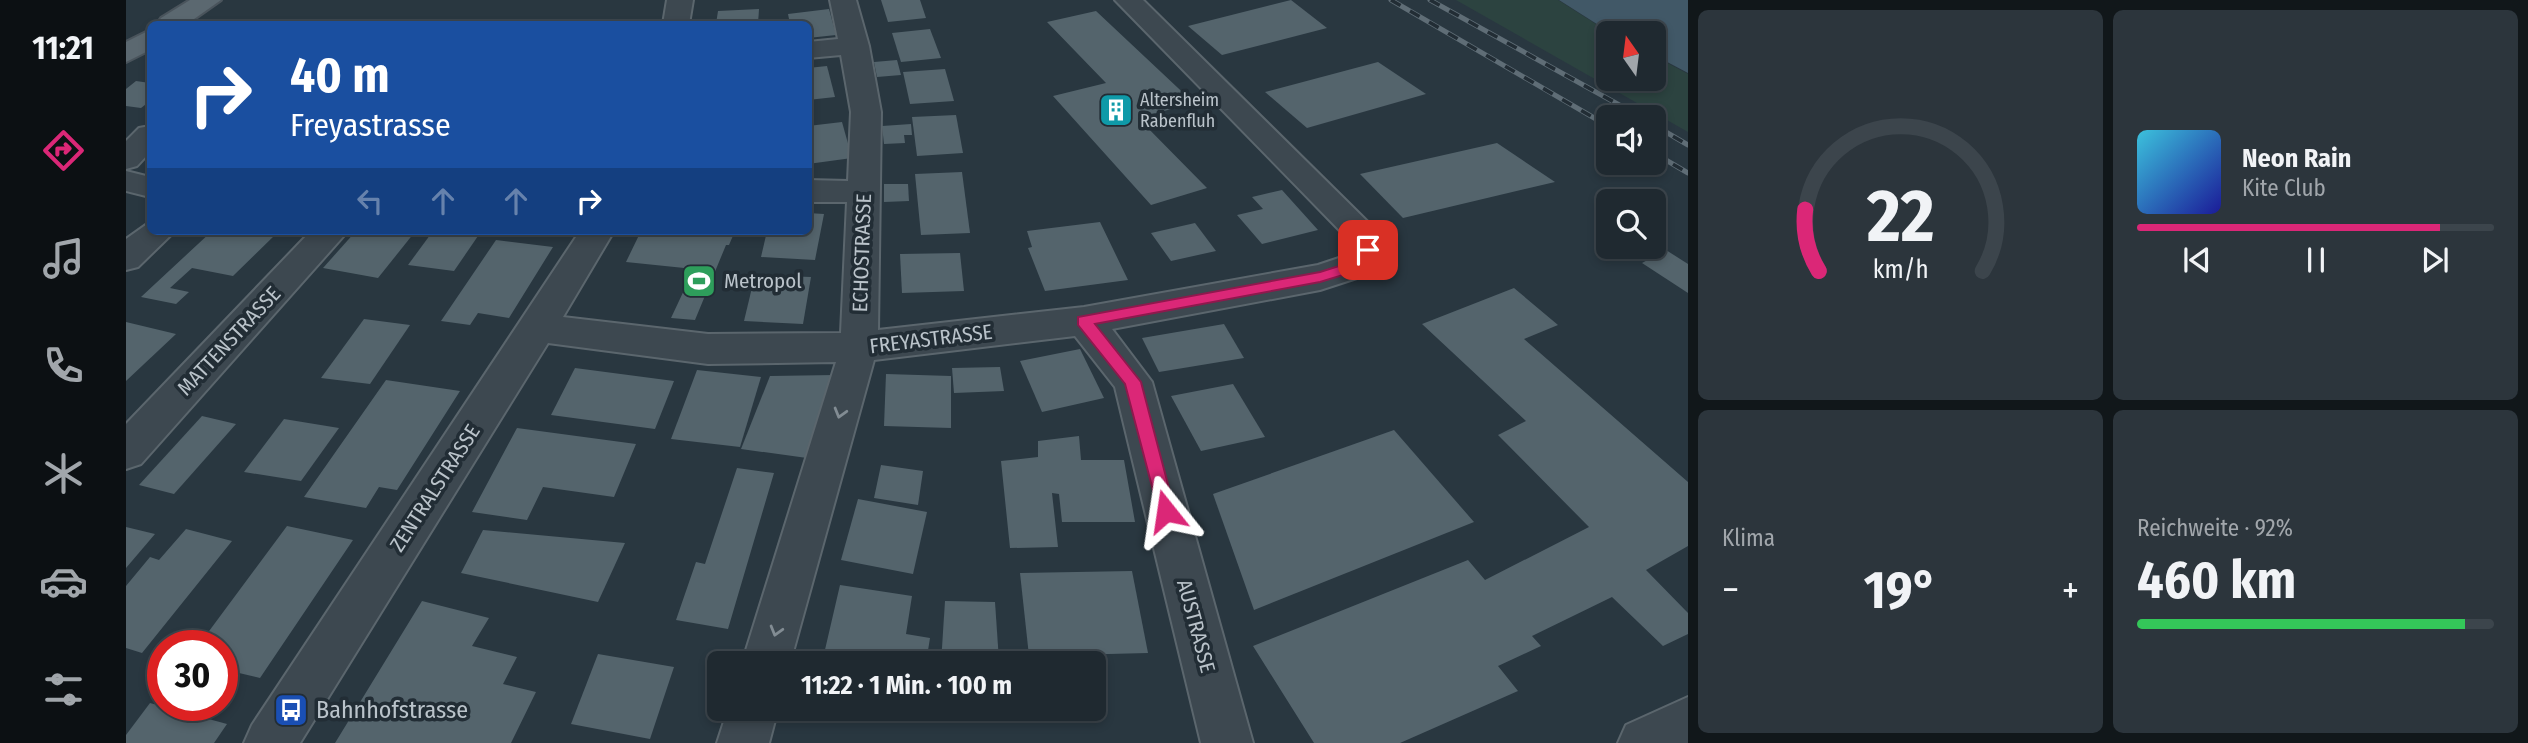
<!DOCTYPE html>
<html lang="de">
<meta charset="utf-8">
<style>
body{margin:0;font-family:"Fira Sans Condensed",sans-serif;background:#2c353c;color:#f1f3f6;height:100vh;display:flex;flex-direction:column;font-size:26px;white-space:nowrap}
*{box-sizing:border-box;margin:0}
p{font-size:23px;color:#a1a6ab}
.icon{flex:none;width:38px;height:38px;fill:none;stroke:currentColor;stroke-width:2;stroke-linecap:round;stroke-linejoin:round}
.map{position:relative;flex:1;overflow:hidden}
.side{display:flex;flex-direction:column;gap:10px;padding:10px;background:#11171a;width:840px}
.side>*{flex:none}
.hud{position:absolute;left:21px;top:21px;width:665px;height:214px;border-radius:10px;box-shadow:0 4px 10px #0003,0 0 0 2px #3c454c;background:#1a4fa0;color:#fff;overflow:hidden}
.needle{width:46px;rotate:346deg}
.tools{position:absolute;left:1470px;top:21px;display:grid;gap:14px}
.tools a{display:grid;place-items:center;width:70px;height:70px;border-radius:10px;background:#1f2930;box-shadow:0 4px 10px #0003,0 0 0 2px #3c454c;font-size:35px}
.speed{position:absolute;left:21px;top:630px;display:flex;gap:14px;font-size:35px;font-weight:700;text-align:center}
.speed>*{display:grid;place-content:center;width:91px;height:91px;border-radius:50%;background:#1f2930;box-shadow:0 4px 10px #0003,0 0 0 2px #3c454c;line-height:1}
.speed .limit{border:10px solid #d22;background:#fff;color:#111}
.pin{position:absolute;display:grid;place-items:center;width:60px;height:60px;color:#fff;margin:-30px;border-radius:14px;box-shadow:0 4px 10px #0006}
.me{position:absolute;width:77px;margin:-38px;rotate:345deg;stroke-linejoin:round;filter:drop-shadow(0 0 5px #0008)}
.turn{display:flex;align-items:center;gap:24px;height:147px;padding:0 28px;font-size:32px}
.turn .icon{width:91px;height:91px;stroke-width:2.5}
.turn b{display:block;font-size:49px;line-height:60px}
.lanes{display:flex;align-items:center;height:66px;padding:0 28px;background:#0003;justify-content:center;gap:35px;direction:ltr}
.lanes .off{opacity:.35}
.big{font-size:52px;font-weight:700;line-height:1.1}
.side .widget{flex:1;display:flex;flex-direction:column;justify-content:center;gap:10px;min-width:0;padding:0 24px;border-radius:10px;background:#2c353c}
.side .dial{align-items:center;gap:0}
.dial svg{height:182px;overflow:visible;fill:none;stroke:#3c454c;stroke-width:7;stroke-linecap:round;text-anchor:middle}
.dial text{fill:#f1f3f6;stroke:none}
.song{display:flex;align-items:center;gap:21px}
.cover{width:84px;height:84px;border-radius:10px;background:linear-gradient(135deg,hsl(190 70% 55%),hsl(240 70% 35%))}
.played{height:7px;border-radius:4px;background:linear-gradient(90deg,#db2777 85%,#3c454c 85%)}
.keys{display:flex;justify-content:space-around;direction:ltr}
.heat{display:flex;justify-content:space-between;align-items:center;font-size:38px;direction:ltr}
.charge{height:10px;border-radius:5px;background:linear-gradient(90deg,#34c759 92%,#3c454c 0)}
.side .tiles{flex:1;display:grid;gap:10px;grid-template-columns:repeat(2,1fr)}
.trip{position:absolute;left:581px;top:651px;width:399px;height:70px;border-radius:10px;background:#1f2930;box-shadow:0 4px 10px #0003,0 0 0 2px #3c454c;font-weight:700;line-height:70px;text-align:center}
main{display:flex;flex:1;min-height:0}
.menu{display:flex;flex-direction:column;width:126px;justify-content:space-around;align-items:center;background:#0c1013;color:#a1a6ab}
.menu .icon{width:49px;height:49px}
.menu .current{color:#db2777}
.menu b{font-size:32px;color:#f1f3f6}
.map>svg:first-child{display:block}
.green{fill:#2c4340}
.water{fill:#415867}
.building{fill:#54646c}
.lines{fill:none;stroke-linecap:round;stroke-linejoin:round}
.minor-casing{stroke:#5b666d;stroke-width:4}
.major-casing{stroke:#4a545c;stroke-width:4}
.minor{fill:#3d4850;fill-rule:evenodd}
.major{fill:#5b6870;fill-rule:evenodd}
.rail-casing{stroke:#5f6d76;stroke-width:5}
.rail{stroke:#222d35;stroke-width:3.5;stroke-dasharray:11;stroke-linecap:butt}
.oneway{stroke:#828c93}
.route{fill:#db2777;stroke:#8e194d;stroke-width:2}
.labels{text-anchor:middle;stroke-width:7;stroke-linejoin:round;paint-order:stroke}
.far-poi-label{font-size:18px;fill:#bac3ca;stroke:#222d35;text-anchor:start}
.street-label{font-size:21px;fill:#bac3ca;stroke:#222d35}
.poi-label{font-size:21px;fill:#bac3ca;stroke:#222d35;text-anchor:start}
.near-poi-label{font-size:24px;fill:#bac3ca;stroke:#222d35;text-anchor:start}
</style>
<main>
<nav class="menu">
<b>11:21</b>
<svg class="icon current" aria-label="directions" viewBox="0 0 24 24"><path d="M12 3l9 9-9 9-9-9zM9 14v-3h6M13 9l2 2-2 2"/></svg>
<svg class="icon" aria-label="music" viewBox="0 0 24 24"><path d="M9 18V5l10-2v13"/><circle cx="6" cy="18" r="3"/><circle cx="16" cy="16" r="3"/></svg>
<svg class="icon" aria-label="phone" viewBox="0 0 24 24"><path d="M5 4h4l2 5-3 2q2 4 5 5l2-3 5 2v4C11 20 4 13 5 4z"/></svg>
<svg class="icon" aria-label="climate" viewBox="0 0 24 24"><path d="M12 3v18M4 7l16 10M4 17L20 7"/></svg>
<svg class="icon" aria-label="car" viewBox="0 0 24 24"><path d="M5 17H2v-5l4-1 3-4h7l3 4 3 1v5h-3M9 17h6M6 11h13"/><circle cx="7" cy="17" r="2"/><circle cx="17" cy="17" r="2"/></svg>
<svg class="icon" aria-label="filters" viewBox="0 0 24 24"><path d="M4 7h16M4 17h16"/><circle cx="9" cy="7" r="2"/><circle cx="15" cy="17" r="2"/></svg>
</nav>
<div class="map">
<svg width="1562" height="743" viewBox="0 0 1562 743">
<rect width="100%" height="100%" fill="#293740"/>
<polygon class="green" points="1330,0 1432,0 1484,33 1482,79 1528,79 1528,56 1562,74 1562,132"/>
<polygon class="water" points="1433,0 1562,0 1562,73 1528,55 1528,33 1485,33"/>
<g class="building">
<polygon points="755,0 794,0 800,18 762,22"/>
<polygon points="1165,0 1201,28 1096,55 1062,26"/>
<polygon points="633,9 632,24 590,24 592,11"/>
<polygon points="703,9 710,35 682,38 682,24 664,24 662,14"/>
<polygon points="970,11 1068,103 1012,118 1081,188 1025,205 927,96 980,83 921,22"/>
<polygon points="804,29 815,58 775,62 766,33"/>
<polygon points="771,60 775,75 751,77 748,62"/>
<polygon points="1252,62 1300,94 1181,128 1139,92"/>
<polygon points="701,66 709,97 682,100 682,68"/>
<polygon points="819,69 828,101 784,104 777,72"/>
<polygon points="10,81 24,83 24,101 15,108 0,106 0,89"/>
<polygon points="830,115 837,153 791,156 786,117"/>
<polygon points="716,122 726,158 682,164 682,126"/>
<polygon points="785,124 786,135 778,135 779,143 758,144 756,126"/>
<polygon points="1371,143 1429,182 1277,218 1234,174"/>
<polygon points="836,172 844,233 795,235 789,174"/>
<polygon points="758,184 782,184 783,201 758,202"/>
<polygon points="1156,190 1192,230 1136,244 1111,215 1137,209 1126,197"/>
<polygon points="682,213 698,214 689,260 635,257 641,231 682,231"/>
<polygon points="974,222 1002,280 919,291 902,248 906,247 901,231"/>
<polygon points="1069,223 1090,251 1045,261 1025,233"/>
<polygon points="86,231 130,231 149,235 107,276 66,268 44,288 63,292 50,304 15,297"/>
<polygon points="230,231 274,231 288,233 252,278 197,268"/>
<polygon points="307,231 314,231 352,236 328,271 282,265"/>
<polygon points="515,231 609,231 603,245 600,245 569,320 545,318 568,269 500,262"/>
<polygon points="370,240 427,247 383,318 352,313 344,325 315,321"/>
<polygon points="1540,250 1562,264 1562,293 1516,263"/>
<polygon points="834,253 838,291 776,293 774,254"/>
<polygon points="629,275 685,277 677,324 618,321"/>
<polygon points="1388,288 1432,325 1398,339 1562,482 1562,546 1520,570 1562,613 1562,634 1537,646 1486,597 1406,636 1415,646 1372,666 1392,691 1274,743 1188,743 1127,646 1342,560 1359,580 1463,527 1372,435 1400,421 1296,324"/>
<polygon points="238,319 284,325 244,384 195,378"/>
<polygon points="0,322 50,334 0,381"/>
<polygon points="1098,324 1118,358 1033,372 1016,338"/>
<polygon points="954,349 978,398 916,412 894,361"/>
<polygon points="874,367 878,391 828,393 826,368"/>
<polygon points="449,368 548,381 529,429 425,415"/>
<polygon points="571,370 635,377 614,447 545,439"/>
<polygon points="760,374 825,376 825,428 758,426"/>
<polygon points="708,375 681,458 615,449 644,376"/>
<polygon points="260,380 334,391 271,490 253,487 240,508 178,497"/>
<polygon points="1107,384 1139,437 1075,451 1045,396"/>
<polygon points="76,416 110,424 48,494 13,485"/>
<polygon points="158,419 213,428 175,481 118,472"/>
<polygon points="391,428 510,444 488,497 417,487 401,520 346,512"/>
<polygon points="1268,430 1348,522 1128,610 1087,494"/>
<polygon points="953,436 955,460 998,460 1009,522 936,522 933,494 926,493 932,547 884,548 875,461 912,457 912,441"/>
<polygon points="755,465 797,471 792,505 748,498"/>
<polygon points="611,468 648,473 602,629 550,620 570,562 579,564"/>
<polygon points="732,499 801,512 787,574 715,560"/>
<polygon points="161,526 227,540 134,678 96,669 96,646 72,646"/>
<polygon points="0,527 29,534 0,568"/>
<polygon points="60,529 106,541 16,653 0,648 0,586 24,557 33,560"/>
<polygon points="357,530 499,543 472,602 335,573"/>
<polygon points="1006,571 1022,653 903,656 894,573"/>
<polygon points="714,585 786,596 780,634 804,638 800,663 707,663 708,656 698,654"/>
<polygon points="296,601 363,618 346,646 391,657 377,684 410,692 385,743 209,743"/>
<polygon points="819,601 869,602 873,661 815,663"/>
<polygon points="472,654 548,667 524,739 445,724"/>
<polygon points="24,703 101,724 88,743 0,743 0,735"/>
</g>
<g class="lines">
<g class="minor-casing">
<g id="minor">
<polygon points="541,0 567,0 563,24 537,24"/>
<polygon points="704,0 730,0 743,46 755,112 752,330 958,307 1192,265 1219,256 1225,248 1224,241 989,0 1017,0 1257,237 1259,250 1243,274 1194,290 986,329 1026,382 1127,743 1075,743 989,387 949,336 748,360 664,663 616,663 710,362 582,364 422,343 174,743 118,743 126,725 454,231 488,231 437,317 582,334 715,333 721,202 682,202 682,180 722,181 725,112 715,55 682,58 682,42 712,39"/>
<polygon points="24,126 24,152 11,166 0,169 0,141 13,128"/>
<polygon points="0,171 24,177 24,197 0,191"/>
<polygon points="24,222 24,231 49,231 12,267 0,270 0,239"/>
<polygon points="185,231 222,231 15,464 0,469 0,424"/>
<polygon points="1562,697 1562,743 1492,743 1500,725"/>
<polygon points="602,709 652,709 643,743 591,743"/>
</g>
</g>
<g class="major-casing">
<g id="major">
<polygon points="64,0 95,0 61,24 31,24 35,18"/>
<polygon points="24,30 24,50 0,62 0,42"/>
</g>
</g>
<use href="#minor" class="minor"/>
<use href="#major" class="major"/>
<g class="rail-casing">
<g id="rail">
<polyline points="1265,0 1482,126"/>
<polyline points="1304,0 1515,117"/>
<polyline points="1528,125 1562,145"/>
<polyline points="1528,153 1562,173"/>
</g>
</g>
<use href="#rail" class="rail"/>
</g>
<defs><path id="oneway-chevron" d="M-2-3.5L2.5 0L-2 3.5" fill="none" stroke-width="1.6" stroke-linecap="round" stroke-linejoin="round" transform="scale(1.75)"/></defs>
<g class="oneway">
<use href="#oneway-chevron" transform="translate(714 413) rotate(106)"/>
<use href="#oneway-chevron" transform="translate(650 631) rotate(106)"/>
</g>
<polygon class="route" points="1242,245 1249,250 1237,269 1194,282 969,324 1015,382 1049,511 1047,517 1034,517 999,384 952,325 952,317 1194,272 1226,262 1237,247"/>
<defs>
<g id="building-square" transform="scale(1.75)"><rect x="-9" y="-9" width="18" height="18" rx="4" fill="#0f9aa8" stroke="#222d35"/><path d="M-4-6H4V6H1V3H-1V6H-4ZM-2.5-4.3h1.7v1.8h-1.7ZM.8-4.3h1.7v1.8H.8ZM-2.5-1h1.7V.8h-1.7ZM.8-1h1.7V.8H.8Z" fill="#fff"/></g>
<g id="stadium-square" transform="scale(1.75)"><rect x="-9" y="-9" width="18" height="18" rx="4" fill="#2e9e5b" stroke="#222d35"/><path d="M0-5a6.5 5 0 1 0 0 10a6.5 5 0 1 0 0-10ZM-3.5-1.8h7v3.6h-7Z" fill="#fff"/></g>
<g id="bus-square" transform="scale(1.75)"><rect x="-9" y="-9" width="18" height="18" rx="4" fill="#1a4fb4" stroke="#222d35"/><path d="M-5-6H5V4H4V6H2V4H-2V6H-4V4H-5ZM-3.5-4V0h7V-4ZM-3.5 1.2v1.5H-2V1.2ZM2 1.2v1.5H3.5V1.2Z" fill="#fff"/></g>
</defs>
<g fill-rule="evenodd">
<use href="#building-square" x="990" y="110"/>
<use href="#stadium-square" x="573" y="281"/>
<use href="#bus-square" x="165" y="710"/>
</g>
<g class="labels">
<g class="far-poi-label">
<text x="1014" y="106">Altersheim<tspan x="1014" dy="21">Rabenfluh</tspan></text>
</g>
<g class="street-label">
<text transform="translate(736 253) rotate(-88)" y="7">ECHOSTRASSE</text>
<text transform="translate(805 339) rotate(-7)" y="7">FREYASTRASSE</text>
<text transform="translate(103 341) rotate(-47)" y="7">MATTENSTRASSE</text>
<text transform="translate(309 488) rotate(-57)" y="7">ZENTRALSTRASSE</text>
<text transform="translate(1070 626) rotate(75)" y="7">AUSTRASSE</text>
</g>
<g class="poi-label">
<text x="598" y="288">Metropol</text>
</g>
<g class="near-poi-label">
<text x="190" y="718">Bahnhofstrasse</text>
</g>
</g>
</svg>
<div class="tools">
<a><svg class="needle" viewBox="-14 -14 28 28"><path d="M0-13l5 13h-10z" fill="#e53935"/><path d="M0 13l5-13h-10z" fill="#a1a6ab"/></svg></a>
<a><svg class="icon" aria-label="sound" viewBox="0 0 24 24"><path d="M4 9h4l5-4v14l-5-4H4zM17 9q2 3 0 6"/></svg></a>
<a><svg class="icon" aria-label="search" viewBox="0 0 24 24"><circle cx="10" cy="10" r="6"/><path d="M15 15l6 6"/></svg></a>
</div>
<div class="speed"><div class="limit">30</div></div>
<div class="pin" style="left:1242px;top:250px;background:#d93025"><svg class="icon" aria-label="arrive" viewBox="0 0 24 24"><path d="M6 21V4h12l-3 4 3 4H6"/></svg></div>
<svg class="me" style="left:1040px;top:511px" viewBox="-20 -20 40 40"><path d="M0-17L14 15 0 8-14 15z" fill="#db2777" stroke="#fff" stroke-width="4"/></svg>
<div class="trip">11:22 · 1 Min. · 100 m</div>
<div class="hud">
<div class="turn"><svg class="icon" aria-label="right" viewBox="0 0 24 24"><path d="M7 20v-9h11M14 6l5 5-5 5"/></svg><div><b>40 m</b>Freyastrasse</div></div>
<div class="lanes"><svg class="icon off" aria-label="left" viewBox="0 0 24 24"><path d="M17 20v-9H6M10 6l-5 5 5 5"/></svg><svg class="icon off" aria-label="ahead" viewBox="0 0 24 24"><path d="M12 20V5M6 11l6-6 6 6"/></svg><svg class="icon off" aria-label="ahead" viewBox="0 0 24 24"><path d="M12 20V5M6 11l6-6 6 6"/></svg><svg class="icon" aria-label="right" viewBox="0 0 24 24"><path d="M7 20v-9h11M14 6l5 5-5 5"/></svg></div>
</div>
</div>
<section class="side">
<div class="tiles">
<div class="widget dial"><svg viewBox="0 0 100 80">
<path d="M14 69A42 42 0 1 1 86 69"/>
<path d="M14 69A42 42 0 0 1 8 42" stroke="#db2777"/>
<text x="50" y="56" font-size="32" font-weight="700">22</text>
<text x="50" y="72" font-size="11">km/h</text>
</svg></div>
<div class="widget">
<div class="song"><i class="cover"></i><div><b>Neon Rain</b><p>Kite Club</p></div></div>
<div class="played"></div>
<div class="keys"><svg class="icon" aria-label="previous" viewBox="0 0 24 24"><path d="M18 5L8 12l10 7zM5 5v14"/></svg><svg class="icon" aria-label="pause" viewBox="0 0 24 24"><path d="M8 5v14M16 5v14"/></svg><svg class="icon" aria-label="next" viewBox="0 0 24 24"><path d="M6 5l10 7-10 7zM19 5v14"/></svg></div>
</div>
<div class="widget"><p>Klima</p>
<div class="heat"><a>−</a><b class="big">19°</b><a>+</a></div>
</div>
<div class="widget"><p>Reichweite · 92%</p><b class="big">460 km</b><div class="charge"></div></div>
</div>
</section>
</main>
